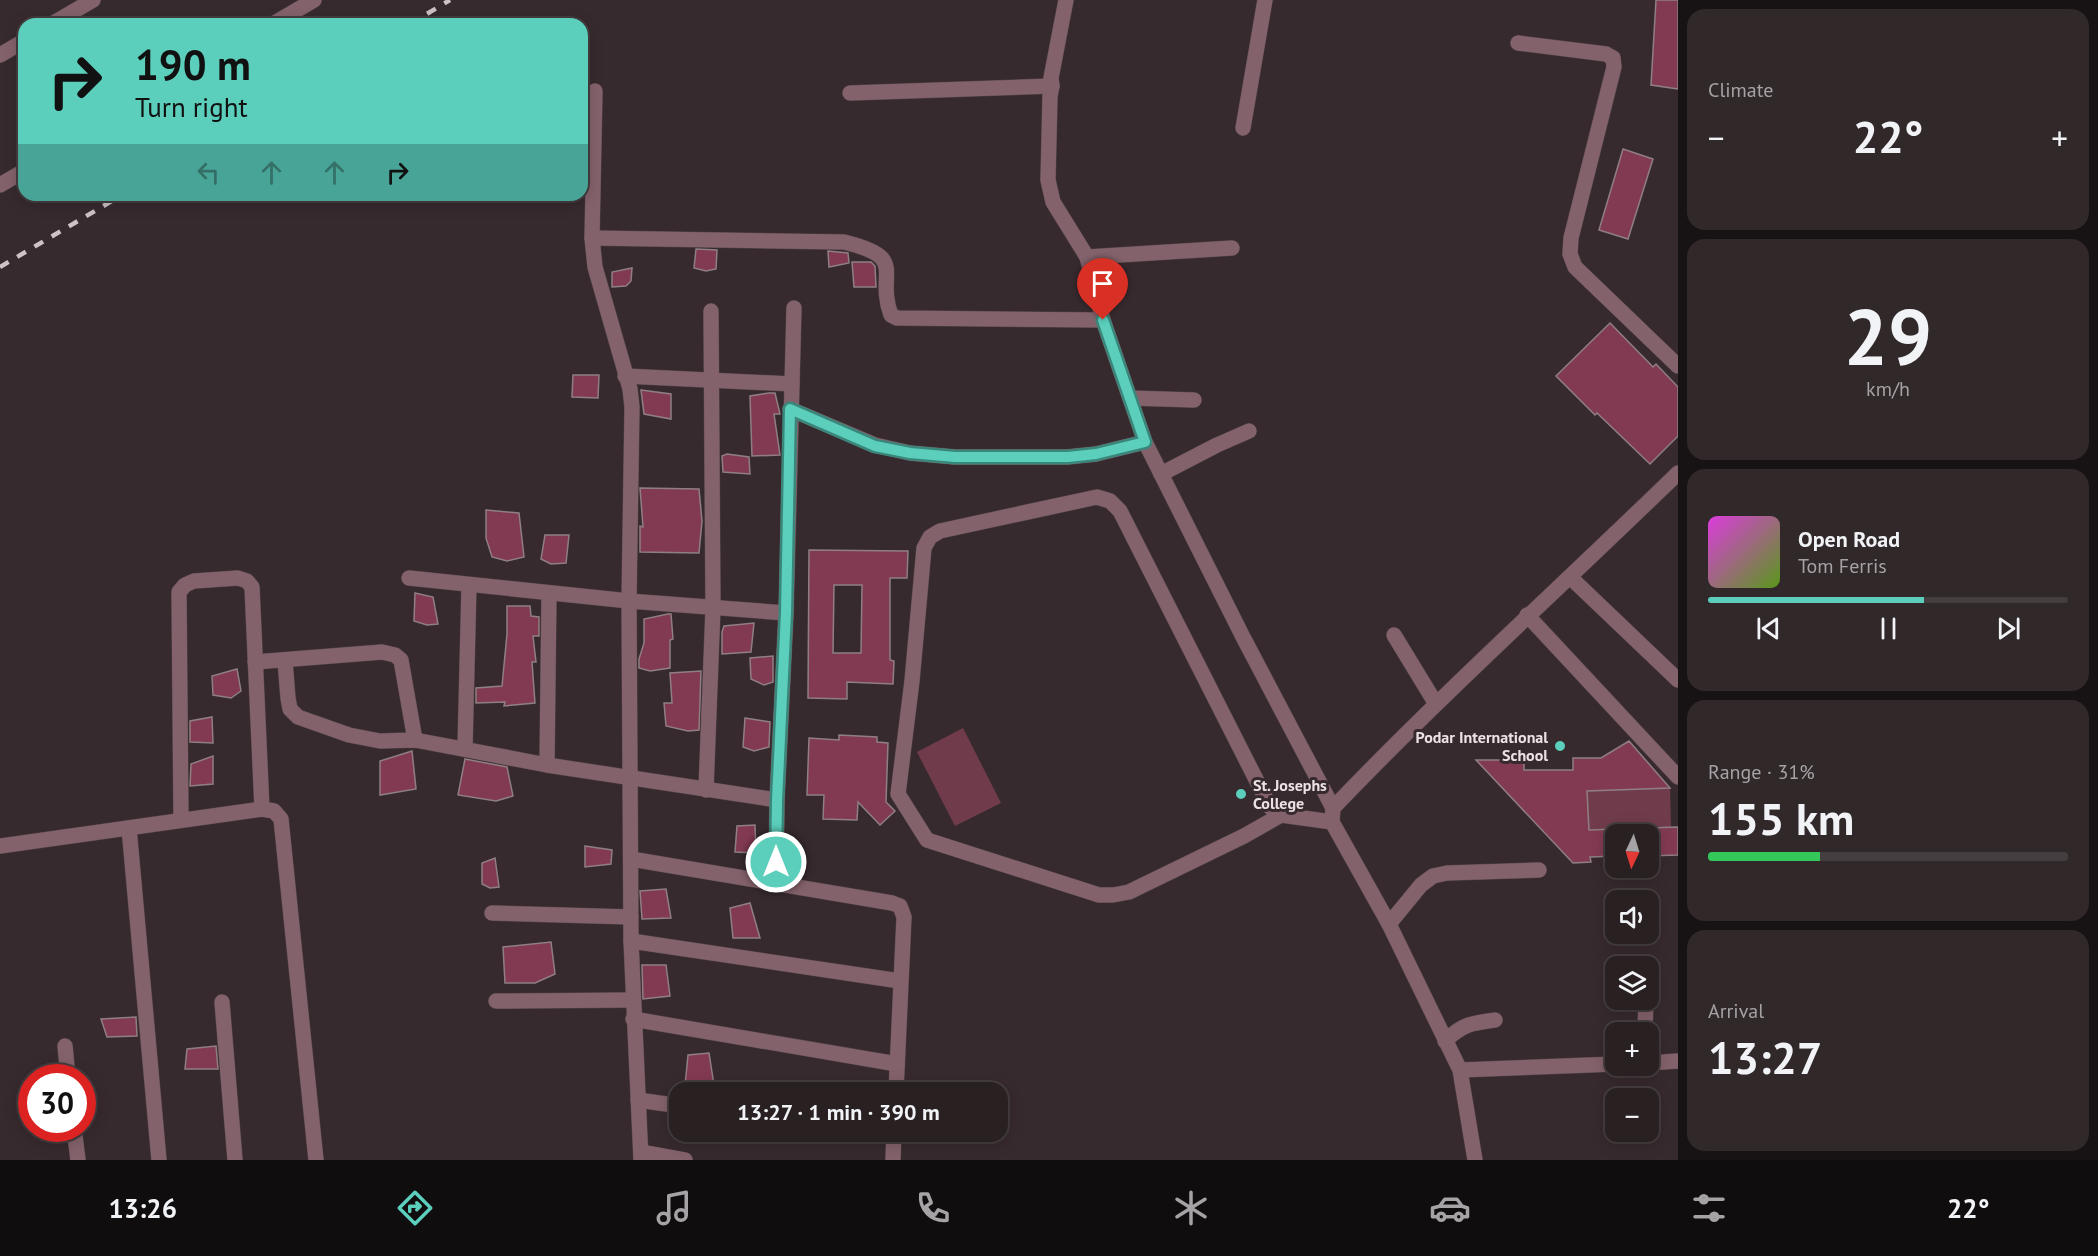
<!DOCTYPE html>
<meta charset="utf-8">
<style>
body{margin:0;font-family:"PT Sans",sans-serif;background:#31282a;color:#f1f3f6;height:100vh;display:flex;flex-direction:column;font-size:22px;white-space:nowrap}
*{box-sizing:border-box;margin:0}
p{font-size:20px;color:#a5a3a5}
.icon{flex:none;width:33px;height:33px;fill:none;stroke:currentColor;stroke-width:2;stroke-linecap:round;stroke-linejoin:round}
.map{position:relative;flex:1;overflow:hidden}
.panel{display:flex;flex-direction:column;gap:9px;padding:9px;background:#171213;width:420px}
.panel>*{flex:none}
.top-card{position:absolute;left:18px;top:18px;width:570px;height:183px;border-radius:18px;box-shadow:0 3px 15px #0003,0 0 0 2px #453e40;background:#5bcebc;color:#111;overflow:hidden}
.needle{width:39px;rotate:184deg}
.tools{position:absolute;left:1605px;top:824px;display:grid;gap:12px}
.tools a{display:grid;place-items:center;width:54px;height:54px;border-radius:12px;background:#292022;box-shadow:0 3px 15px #0003,0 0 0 2px #453e40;font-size:30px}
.speed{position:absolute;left:18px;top:1064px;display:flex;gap:12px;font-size:30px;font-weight:700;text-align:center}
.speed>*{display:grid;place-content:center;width:78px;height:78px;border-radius:50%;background:#292022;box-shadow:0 3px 15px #0003,0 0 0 2px #453e40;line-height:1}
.speed .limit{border:9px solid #d22;background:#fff;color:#111}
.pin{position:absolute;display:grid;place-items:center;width:51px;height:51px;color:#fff;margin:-62px -26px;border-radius:50% 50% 50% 0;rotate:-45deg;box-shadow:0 0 6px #0007}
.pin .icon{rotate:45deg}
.me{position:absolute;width:66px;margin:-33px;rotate:0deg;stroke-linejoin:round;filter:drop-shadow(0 0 4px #0008)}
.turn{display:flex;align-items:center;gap:21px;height:126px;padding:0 18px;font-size:27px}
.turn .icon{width:78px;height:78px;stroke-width:2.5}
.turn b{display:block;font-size:42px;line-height:51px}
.lanes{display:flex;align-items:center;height:57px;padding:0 18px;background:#0003;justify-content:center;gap:30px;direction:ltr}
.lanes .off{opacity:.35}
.big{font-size:45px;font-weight:700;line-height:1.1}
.panel .card{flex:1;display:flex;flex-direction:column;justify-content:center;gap:9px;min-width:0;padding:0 21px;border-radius:18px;background:#31282a}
.panel .dial{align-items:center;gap:0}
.dial b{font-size:78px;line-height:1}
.song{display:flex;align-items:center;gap:18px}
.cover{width:72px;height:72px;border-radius:9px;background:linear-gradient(135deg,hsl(300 70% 55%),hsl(90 70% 35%))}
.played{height:6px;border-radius:3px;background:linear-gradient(90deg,#5bcebc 60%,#453e40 60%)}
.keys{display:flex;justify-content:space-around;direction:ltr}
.heat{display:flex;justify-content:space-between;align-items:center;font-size:33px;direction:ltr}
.charge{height:9px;border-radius:4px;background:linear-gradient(90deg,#34c759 31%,#453e40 0)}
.trip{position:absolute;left:669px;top:1082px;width:339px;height:60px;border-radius:18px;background:#292022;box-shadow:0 3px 15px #0003,0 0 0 2px #453e40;font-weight:700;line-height:60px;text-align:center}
.tab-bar{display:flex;height:96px;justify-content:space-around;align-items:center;background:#100d0e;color:#a5a3a5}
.tab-bar .icon{width:42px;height:42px}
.tab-bar .selected{color:#5bcebc}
.tab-bar b{font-size:27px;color:#f1f3f6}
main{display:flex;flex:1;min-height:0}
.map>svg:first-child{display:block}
.green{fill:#703c4c}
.building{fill:#823a52;stroke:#8f7f83;stroke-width:1.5;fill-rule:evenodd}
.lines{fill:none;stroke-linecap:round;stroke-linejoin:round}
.minor-casing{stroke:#54474b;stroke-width:16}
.minor{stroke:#84626b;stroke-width:15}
.rail{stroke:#cdc3c6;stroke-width:4.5;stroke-dasharray:10 10;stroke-linecap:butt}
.route-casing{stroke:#3b867a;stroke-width:15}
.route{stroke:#5bcebc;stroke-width:10}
.poi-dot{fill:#5bcebc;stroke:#372a2e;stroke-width:2}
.labels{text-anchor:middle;stroke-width:6;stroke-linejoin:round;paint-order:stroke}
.poi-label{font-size:16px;font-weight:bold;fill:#ebe2e4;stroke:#372a2e;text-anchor:end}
</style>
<main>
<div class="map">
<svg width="1678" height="1160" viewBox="0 0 1678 1160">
<rect width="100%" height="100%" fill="#372a2e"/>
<g class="green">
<polygon points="963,728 1001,803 955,826 917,752"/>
<polygon points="1670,788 1671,827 1589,830 1587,791"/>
</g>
<g class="building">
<polygon points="1656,0 1678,0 1678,89 1651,85"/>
<polygon points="1623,149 1653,159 1628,239 1599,230"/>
<polygon points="696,249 717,250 716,269 706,271 694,268"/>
<polygon points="828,251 848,253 849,263 829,267"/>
<polygon points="852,262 871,262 875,266 876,287 854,287"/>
<polygon points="632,268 631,281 626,286 612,287 612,272"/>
<polygon points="1610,323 1653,367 1656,364 1678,387 1678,436 1650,464 1597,413 1595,415 1556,376"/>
<polygon points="573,375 599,375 598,398 572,397"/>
<polygon points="641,390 671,394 671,419 644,414"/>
<polygon points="769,393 775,393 780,414 774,414 780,455 752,456 750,396"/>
<polygon points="727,454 749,457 750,474 723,472 722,456"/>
<polygon points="640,488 699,489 702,521 699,553 640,552 640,526 643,527"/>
<polygon points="486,510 519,513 524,557 507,561 492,557 486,538"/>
<polygon points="545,535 569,535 566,563 551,564 541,559"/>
<path d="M809 550 908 551 907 578H890V660L894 661 893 684 847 682V699L808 698ZM834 585H862L861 653H833Z"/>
<polygon points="415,593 433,597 438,624 427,625 414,621"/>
<polygon points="507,606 530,606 531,616 539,617 539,636 533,636 536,662 532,662 535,703 504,706 505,702 476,703 476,688 502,686 507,634"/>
<polygon points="668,614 671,614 673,639 670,640 670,668 650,671 639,668 639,659 644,643 644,619"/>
<polygon points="754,623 751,652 722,654 722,632 724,626"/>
<polygon points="773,656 773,682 764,685 751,679 750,658"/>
<polygon points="237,669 241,691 231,698 213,695 212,676"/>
<polygon points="701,671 699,730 688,731 666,726 664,703 672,703 670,673"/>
<polygon points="212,717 213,743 190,742 190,721"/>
<polygon points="745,718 770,722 769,747 754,751 743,747"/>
<polygon points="839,735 877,737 877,742 888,743 886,802 895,811 880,825 858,802 857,820 823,819 824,795 807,795 809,738 839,740"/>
<polygon points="1629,741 1670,788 1587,791 1589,830 1616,829 1616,856 1590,857 1591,862 1573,863 1476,760 1524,760 1524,770 1573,770 1573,758 1601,758"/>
<polygon points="412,751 416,789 380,795 380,761"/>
<polygon points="213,756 213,784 190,786 191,764"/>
<polygon points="465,759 507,767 513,796 496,801 458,795"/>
<polygon points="755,825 756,853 735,852 737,826"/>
<polygon points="1678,827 1678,855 1648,856 1648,828"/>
<polygon points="585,846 612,850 611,864 585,867"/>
<polygon points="495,858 499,887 490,888 482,884 482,863"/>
<polygon points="666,889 671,918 642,919 640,891"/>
<polygon points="750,903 760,938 733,938 730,908"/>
<polygon points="551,942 555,974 535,983 505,983 503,947"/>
<polygon points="642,965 666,965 670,996 643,999"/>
<polygon points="136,1017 137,1036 107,1037 101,1019"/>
<polygon points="216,1046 218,1069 185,1069 187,1049"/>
<polygon points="709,1053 714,1085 685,1086 688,1055"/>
</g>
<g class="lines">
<g class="minor-casing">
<g id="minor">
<polyline points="1066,0 1051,78 1052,86 1050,96 1048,180 1053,202 1087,257 1103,320 1145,442 1243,637 1333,808"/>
<polyline points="52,24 93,0"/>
<polyline points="273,24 314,0"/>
<polyline points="1518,43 1606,54 1613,58 1614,67 1571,238 1570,254 1575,267 1678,366"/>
<polyline points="0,55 24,41"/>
<polyline points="595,91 592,238 595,267 630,389 632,407 629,601 631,941 641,1160"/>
<polyline points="850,93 1052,86"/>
<polyline points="1243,128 1265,0"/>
<polyline points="0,185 24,171"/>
<path d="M592 238 844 242C910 258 875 272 891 315L897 318 1103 320"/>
<polyline points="1087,257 1232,248"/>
<polyline points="625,376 792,384"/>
<polyline points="1130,398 1194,400"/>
<polyline points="790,409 875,445 910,453 955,457 1067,457 1096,454 1145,442"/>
<polyline points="1161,474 1217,445 1249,431"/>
<polyline points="1570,577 1678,680"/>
<polyline points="409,578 629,601 786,613"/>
<polyline points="1527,615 1678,777"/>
<polyline points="1394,635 1436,704"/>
<polyline points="285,661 288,698 290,709 298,717 349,735 380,741 415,740 547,765 777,800"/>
<polyline points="255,662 382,652 395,655 401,660 415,740"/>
<polyline points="465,748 469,585"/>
<polyline points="547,765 549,593"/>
<polyline points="706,790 713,608 711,311"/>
<polyline points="1281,815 1244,836 1129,892 1113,895 1099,895 927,840 898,794 912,681 924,548 930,537 940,531 1097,497 1110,501 1120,511 1270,807 1281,815 1332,822"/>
<polyline points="181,819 179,592 185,585 194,581 238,578 247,581 252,587 262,809"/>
<polyline points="129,828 159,1160"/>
<polyline points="0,846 262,809 274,811 281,819 316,1160"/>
<polyline points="631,859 892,903 900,906 904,917 896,1092"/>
<polyline points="776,883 777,800 786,613 794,308"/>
<polyline points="492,913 631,917"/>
<polyline points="1389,924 1421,885 1433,876 1447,873 1539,870"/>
<polyline points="631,941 900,981"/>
<polyline points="496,1001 633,1000"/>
<polyline points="222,1002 235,1160"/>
<polyline points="633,1019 897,1064"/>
<polyline points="1645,1032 1646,999"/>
<path d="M1445 1041C1463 1024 1472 1023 1495 1020"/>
<polyline points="65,1046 68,1077"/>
<polyline points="1648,1063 1678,1061"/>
<polyline points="1460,1070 1616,1064"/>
<polyline points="638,1100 680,1106"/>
<polyline points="74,1128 78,1160"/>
<polyline points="850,1131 894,1137"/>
<polyline points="641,1152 685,1160"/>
<polyline points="893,1160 894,1131"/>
<path d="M1475 1160 1460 1070 1389 924 1332 822 1333 808C1444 692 1563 585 1678 473"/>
</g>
</g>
<use href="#minor" class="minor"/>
<g class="rail">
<polyline points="410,24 450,0"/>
<polyline points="0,267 122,195"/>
</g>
</g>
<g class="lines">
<g class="route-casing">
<polyline id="route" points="776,862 777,800 786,613 790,409 875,446 910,453 955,457 1068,457 1096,454 1145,442 1103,320"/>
</g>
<use href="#route" class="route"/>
</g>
<g class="poi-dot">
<circle cx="1560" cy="746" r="6"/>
<circle cx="1241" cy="794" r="6"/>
</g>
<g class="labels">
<g class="poi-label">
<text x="1548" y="743">Podar International<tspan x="1548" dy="18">School</tspan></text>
<text x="1253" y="791" text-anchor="start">St. Josephs<tspan x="1253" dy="18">College</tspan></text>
</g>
</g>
</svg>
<div class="tools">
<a><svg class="needle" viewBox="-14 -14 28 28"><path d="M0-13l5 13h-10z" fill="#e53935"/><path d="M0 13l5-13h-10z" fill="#a5a3a5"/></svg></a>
<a><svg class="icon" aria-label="sound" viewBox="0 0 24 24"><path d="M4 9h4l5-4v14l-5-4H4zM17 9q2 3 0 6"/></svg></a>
<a><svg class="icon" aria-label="layers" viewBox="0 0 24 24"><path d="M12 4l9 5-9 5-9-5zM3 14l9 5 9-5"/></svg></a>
<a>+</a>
<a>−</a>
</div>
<div class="speed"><div class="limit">30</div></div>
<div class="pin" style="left:1103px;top:320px;background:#d93025"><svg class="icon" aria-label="arrive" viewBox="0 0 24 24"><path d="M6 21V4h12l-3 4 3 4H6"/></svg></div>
<svg class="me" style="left:776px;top:862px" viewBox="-20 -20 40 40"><circle r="17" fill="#5bcebc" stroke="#fff" stroke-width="3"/><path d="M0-11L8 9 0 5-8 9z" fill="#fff"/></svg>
<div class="trip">13:27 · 1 min · 390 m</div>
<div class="top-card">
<div class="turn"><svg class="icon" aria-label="right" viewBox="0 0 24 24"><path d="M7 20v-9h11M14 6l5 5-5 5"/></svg><div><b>190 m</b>Turn right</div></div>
<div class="lanes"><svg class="icon off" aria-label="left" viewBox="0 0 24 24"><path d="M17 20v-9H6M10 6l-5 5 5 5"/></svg><svg class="icon off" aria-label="ahead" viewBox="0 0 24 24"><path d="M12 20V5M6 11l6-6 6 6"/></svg><svg class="icon off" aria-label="ahead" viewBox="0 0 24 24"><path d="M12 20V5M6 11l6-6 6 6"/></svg><svg class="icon" aria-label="right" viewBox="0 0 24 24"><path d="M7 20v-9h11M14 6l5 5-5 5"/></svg></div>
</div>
</div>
<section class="panel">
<div class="card"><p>Climate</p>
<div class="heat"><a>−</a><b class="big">22°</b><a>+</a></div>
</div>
<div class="card dial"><b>29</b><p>km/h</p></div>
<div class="card">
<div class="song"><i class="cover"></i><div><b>Open Road</b><p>Tom Ferris</p></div></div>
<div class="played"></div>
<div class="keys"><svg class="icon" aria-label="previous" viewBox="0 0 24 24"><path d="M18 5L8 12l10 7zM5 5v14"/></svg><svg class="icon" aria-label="pause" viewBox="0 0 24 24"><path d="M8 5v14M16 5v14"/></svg><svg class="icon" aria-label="next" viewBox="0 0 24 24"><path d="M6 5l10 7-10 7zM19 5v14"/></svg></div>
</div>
<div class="card"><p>Range · 31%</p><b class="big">155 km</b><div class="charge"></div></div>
<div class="card"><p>Arrival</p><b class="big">13:27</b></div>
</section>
</main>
<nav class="tab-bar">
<b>13:26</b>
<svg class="icon selected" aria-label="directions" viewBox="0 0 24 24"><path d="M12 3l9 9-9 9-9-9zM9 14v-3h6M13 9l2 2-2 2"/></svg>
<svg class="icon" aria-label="music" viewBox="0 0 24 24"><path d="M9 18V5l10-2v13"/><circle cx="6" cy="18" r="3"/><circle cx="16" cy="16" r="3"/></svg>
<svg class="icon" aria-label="phone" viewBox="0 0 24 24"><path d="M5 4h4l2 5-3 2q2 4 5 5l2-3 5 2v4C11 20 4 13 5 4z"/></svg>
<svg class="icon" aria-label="climate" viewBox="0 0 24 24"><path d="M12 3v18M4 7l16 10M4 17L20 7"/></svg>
<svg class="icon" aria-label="car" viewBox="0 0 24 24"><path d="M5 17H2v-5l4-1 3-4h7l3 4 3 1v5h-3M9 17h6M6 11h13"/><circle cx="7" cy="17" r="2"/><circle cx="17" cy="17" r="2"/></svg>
<svg class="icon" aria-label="filters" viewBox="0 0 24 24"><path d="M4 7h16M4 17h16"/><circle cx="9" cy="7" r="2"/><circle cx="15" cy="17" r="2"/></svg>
<b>22°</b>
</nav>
